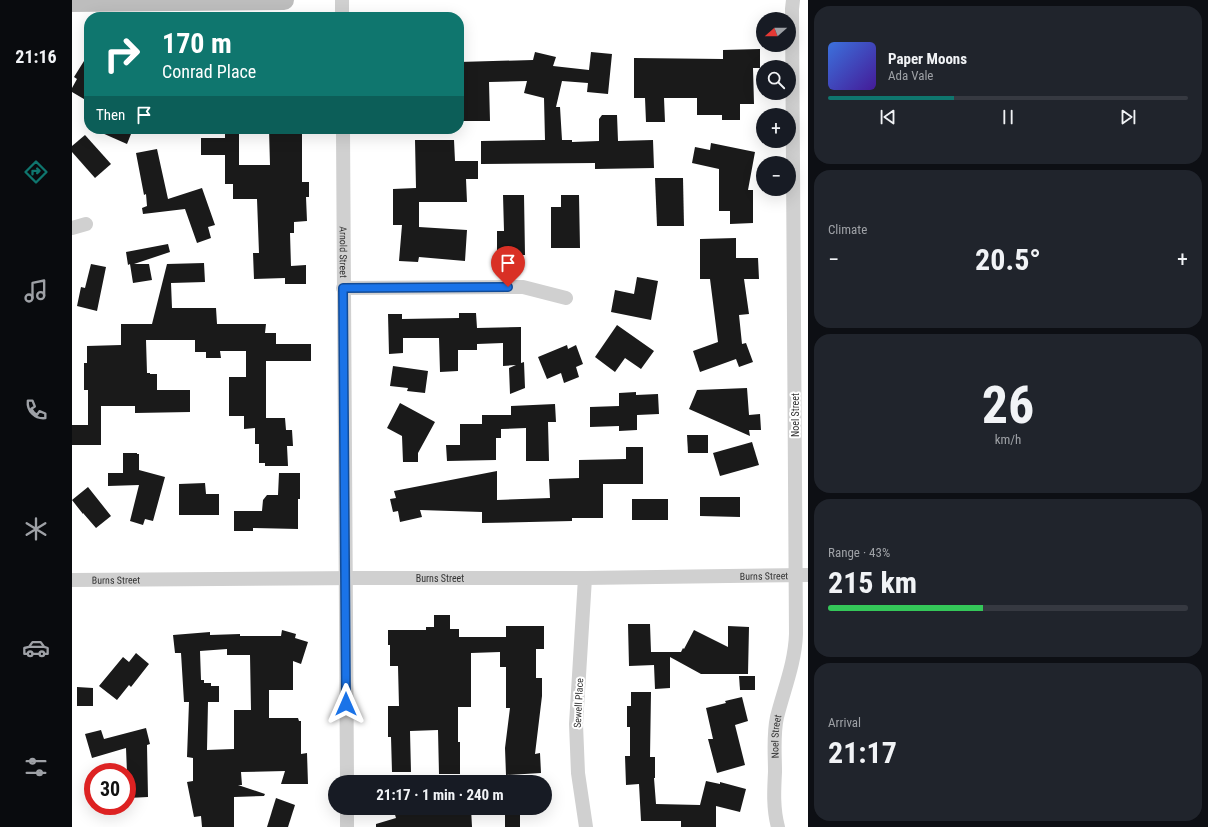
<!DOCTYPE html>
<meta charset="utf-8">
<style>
body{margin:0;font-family:"Roboto Condensed",sans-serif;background:#20242c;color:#f1f3f6;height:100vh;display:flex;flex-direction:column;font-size:15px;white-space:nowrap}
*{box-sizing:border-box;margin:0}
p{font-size:13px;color:#9ea1a6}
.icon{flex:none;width:22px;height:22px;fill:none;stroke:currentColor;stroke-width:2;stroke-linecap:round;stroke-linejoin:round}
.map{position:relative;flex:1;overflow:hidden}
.sheet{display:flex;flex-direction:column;gap:6px;padding:6px;background:#0d0f14;width:400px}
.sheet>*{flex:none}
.hud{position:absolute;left:12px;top:12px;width:380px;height:122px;border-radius:16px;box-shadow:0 4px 16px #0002;background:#0f766e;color:#fff;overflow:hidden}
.needle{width:26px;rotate:249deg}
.tools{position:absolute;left:684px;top:12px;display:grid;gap:8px}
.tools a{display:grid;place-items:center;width:40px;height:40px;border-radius:50%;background:#171b24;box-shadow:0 4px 16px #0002;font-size:20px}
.speed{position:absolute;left:12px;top:763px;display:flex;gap:8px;font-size:20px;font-weight:700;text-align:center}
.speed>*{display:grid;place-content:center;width:52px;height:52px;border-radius:50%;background:#171b24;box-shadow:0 4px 16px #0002;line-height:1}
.speed .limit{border:6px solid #d22;background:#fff;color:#111}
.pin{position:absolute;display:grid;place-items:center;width:34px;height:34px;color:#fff;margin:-41px -17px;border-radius:50% 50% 50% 0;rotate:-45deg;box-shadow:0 0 4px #0007}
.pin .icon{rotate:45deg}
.me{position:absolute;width:44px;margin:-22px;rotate:0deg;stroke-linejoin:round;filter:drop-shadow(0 0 3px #0008)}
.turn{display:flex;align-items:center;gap:14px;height:84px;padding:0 12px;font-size:18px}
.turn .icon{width:52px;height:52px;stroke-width:2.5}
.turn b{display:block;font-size:28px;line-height:34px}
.then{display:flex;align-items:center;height:38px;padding:0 12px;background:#0003;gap:8px;font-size:15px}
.big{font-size:30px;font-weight:700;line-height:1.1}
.sheet .card{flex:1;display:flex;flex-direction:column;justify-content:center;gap:6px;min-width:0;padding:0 14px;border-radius:16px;background:#20242c}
.sheet .dial{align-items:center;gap:0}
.dial b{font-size:52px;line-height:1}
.song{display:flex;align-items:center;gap:12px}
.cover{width:48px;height:48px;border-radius:6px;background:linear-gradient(135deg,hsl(220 70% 55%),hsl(260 70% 35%))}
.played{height:4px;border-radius:2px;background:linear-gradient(90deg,#0f766e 35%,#363941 35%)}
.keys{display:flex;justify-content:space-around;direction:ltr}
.heat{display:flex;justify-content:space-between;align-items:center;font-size:22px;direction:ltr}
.charge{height:6px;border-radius:3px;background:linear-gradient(90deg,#34c759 43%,#363941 0)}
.trip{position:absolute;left:256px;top:775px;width:224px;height:40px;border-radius:20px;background:#171b24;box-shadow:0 4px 16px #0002;font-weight:700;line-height:40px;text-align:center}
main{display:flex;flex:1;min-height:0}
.dock{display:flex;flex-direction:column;width:72px;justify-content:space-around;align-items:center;background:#090b0e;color:#9ea1a6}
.dock .icon{width:28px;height:28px}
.dock .on{color:#0f766e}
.dock b{font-size:18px;color:#f1f3f6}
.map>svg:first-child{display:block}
.building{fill:#1a1a1a;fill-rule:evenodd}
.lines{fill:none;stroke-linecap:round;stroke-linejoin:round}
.street{stroke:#d0d0d0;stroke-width:14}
.secondary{stroke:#bdbdbd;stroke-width:20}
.route-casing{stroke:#114b97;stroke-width:10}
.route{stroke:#1a73e8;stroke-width:7}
.labels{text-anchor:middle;stroke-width:4;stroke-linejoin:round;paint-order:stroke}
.street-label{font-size:10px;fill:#333;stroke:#fff}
</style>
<main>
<nav class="dock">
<b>21:16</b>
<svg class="icon on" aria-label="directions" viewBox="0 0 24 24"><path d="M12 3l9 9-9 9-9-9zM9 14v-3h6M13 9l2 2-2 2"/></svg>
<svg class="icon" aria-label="music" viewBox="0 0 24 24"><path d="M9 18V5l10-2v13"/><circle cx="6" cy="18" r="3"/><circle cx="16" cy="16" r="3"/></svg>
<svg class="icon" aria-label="phone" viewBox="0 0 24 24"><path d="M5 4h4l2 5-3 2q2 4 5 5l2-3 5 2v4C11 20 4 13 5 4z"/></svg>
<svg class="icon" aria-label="climate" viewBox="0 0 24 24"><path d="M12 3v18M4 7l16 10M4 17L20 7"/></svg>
<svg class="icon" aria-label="car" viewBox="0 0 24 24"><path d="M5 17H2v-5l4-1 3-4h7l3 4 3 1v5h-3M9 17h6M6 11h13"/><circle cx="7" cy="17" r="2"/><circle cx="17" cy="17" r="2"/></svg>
<svg class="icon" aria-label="filters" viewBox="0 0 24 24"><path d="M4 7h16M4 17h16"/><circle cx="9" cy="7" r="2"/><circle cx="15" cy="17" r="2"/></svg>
</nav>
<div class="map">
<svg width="736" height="827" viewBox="0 0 736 827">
<rect width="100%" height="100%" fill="#fff"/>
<g class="building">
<polygon points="688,49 688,68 681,68 682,104 668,104 668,120 650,120 650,115 625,115 625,98 592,98 593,122 574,122 573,98 562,98 562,58 651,59 651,50"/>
<polygon points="463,52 484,57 481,66 517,70 519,52 540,54 536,94 515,92 516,83 490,81 484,107 488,107 490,140 500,140 500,142 527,141 527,119 530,115 545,115 546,141 581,140 582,168 523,169 523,163 409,164 409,141 473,140 472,98 452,93 455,81 417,82 418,121 387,121 387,62 461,60"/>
<polygon points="17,53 17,102 0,92 0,88 5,79 2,77"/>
<polygon points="21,129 61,129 55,144"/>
<polygon points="153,129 167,129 167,165 198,165 197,129 230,129 230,182 237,182 237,197 234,197 235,221 222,222 222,233 218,233 219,266 234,265 234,284 213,284 213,278 182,279 181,253 187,253 185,199 161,199 161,184 153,184 153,155 129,155 129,138 153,138"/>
<polygon points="13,135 39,164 23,178 0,152 0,146"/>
<polygon points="343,140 382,140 383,161 406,161 406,179 394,179 395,202 347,202 347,227 395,230 393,261 347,257 346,262 327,261 330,225 321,225 321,189 344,188"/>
<polygon points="639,143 683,152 676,190 681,190 681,223 658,224 658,211 647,211 647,169 620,163 623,147 638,150"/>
<polygon points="85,149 96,199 130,188 143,225 136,227 139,238 125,243 113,209 71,214 70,208 75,206 74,194 72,195 64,153"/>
<polygon points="583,178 611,178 612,226 585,226"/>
<polygon points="431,195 452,195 453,255 425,255 425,231 432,231"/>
<polygon points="489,195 507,195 508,248 479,248 479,207 489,207"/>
<polygon points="664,238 664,258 686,258 687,279 672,279 677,314 667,315 670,344 674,343 681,362 667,367 664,359 628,372 621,351 646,342 638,279 628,279 628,239"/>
<polygon points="96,244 98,252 62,264 77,264 80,280 61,283 58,264 56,265 54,252"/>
<polygon points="132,263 133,282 99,283 100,308 144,308 145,324 194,324 193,333 204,333 204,344 239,344 239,361 194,361 194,418 213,418 214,430 220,430 221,446 215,446 216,466 193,466 193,463 187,463 187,444 183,444 183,428 172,429 172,416 157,416 157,377 174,377 174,351 148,351 149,358 134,358 134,352 123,352 123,340 74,340 75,373 78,373 78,374 85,374 85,390 118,390 118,412 63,413 63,406 29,406 29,445 0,445 0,425 16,425 16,390 12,390 12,363 15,363 15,346 49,345 49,324 80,324 95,264"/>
<polygon points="19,264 34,267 25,311 5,306 9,287 13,288"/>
<polygon points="565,277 586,281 579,320 539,312 543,290 562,294"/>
<polygon points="387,313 404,313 405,328 449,327 449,363 452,362 453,388 438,394 437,368 444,365 431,366 431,343 405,344 405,350 386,350 386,371 368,372 367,338 331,338 331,353 317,354 316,314 330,314 330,319 387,318"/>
<polygon points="545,325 582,351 569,369 553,358 543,372 523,357"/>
<polygon points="495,345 496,349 504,345 511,364 504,367 507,377 492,383 489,373 475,379 466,357"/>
<polygon points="321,366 356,371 353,393 335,391 336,388 318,386"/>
<polygon points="675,388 677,415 688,414 689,430 677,430 678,436 617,409 625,390"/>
<polygon points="564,392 564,395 586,394 587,414 565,415 565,430 547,431 547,426 518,427 518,407 547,406 547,393"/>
<polygon points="328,403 363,422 346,453 346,462 331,462 330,436 315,428"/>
<polygon points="483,404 484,422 476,422 477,461 454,461 454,428 429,429 429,438 424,438 424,460 375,461 374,445 388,445 388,424 410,424 410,415 439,415 439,406"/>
<polygon points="615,435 636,435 636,453 616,453"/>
<polygon points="680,442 687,465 648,476 641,453"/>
<polygon points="554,447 571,447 571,484 531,484 531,518 500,518 500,521 410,523 410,512 348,510 350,517 328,522 326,511 321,512 318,499 324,498 322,491 425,471 425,500 478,498 477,479 507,478 507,460 554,459"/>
<polygon points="51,453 65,453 65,454 67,454 67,470 93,477 81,521 73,519 71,525 58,521 67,485 36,486 36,473 51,473"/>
<polygon points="207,473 228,473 228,499 226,499 226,529 181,528 181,531 162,531 162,511 190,511 191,500 195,495 206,495"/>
<polygon points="133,483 134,494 147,494 147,515 107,515 107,484"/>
<polygon points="16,487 39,516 24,528 11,513 11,514 0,500"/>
<polygon points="628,497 668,497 668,517 628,516"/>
<rect x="560" y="499" width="36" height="21"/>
<polygon points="362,615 378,615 378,629 387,629 387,637 434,637 434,626 472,626 472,649 464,649 464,678 470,678 470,696 463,754 468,753 469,773 434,775 433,748 438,708 434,708 434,667 428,667 428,652 399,653 399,707 386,707 386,742 388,742 388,774 367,774 366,730 338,731 339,772 320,772 319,737 316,737 316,706 327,706 326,666 318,666 318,645 316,645 316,630 354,630 354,627 362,627"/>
<polygon points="556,624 578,624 579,652 609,652 611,648 612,649 622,630 656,647 656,626 677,627 676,674 629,674 598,657 598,688 583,689 582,665 557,666"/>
<path d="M210 630 224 634 223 638 236 642 229 664 221 661V690H197V718H226L227 721H229V754L235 753 236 784H209L213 771 169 772 170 785H166L193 794 192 796 162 797V827H130L129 816 122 817 115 782 121 781V758L115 757 117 702H112L109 653H103L101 635 138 632V635L168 634V636H209ZM155 649V655H178L179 710H162V749L135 750 136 702H147V686H139V683H132V680H129L128 651Z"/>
<polygon points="64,653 77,664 59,687 57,685 45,700 27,686 51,657 57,662"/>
<polygon points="667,676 683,676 683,690 668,690"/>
<polygon points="5,687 21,688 21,706 5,706"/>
<polygon points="559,692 579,692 578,757 583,757 583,778 582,778 584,804 628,805 634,781 648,784 648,782 674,789 668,812 644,806 644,827 609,827 609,821 569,821 567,784 554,785 553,756 558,756 558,727 555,727 555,706 559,706"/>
<polygon points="670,697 676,721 663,725 673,765 645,773 636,739 641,739 634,708 654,703 653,701"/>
<polygon points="74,728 78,744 75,745 76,797 56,798 54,748 20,758 13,734 29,730 32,739"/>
<polygon points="204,798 223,805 216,827 195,827"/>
<polygon points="321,808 337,808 337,814 355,808 399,808 400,827 304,827 304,824 324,818"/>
<rect x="433" y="808" width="15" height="19"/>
</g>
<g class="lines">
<g class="street">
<polyline points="270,17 270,0"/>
<path id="s1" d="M271 129 275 782"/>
<polyline points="0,228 14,224"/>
<polyline points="271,288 451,287 494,298"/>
<polyline points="513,578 504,724 506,773 514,827"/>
<path id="s2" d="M0 580 286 578H513L736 575"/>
<polyline points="275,808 275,827"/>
<path id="s3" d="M706 827C701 809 702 790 703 772 703 754 701 735 705 717 712 689 723 663 724 634L720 9 721 0"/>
</g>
<polyline class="secondary" points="0,2 212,0"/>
</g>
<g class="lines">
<g class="route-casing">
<polyline id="route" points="274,704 271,288 436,287"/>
</g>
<use href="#route" class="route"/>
</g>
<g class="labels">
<g class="street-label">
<text dy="4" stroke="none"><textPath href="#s1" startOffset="123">Arnold Street</textPath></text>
<text transform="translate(723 415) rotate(-90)" y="4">Noel Street</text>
<text dy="4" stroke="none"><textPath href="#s2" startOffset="692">Burns Street</textPath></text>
<text dy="4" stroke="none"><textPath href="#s2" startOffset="368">Burns Street</textPath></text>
<text dy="4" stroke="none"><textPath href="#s2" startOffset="44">Burns Street</textPath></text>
<text transform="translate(506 703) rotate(-87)" y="4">Sewell Place</text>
<text dy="4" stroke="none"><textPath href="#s3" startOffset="91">Noel Street</textPath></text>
</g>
</g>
</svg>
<div class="tools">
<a><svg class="needle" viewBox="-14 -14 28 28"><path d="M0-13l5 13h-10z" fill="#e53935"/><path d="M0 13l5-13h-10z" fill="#9ea1a6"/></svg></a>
<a><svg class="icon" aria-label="search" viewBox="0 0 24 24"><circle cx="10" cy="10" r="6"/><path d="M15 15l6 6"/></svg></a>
<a>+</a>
<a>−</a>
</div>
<div class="speed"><div class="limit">30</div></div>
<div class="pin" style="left:436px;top:287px;background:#d93025"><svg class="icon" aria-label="arrive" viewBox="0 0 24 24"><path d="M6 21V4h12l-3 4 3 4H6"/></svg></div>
<svg class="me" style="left:274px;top:704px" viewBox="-20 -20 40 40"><path d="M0-17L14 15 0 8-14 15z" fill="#1a73e8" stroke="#fff" stroke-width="4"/></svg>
<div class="trip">21:17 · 1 min · 240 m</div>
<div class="hud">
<div class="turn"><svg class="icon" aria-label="right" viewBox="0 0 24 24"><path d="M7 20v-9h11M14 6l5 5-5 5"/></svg><div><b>170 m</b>Conrad Place</div></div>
<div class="then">Then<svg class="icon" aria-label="arrive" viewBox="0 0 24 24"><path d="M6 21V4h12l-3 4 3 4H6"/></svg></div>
</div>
</div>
<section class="sheet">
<div class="card">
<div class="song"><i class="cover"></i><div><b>Paper Moons</b><p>Ada Vale</p></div></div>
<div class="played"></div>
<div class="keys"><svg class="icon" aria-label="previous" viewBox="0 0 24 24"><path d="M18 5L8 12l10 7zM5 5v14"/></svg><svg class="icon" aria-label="pause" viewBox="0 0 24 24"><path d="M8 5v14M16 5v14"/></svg><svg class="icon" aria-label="next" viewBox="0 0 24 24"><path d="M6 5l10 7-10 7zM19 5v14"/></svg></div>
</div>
<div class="card"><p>Climate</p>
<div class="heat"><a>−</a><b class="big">20.5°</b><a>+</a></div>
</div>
<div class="card dial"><b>26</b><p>km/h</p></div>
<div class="card"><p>Range · 43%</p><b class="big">215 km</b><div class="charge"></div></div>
<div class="card"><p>Arrival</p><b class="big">21:17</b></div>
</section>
</main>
